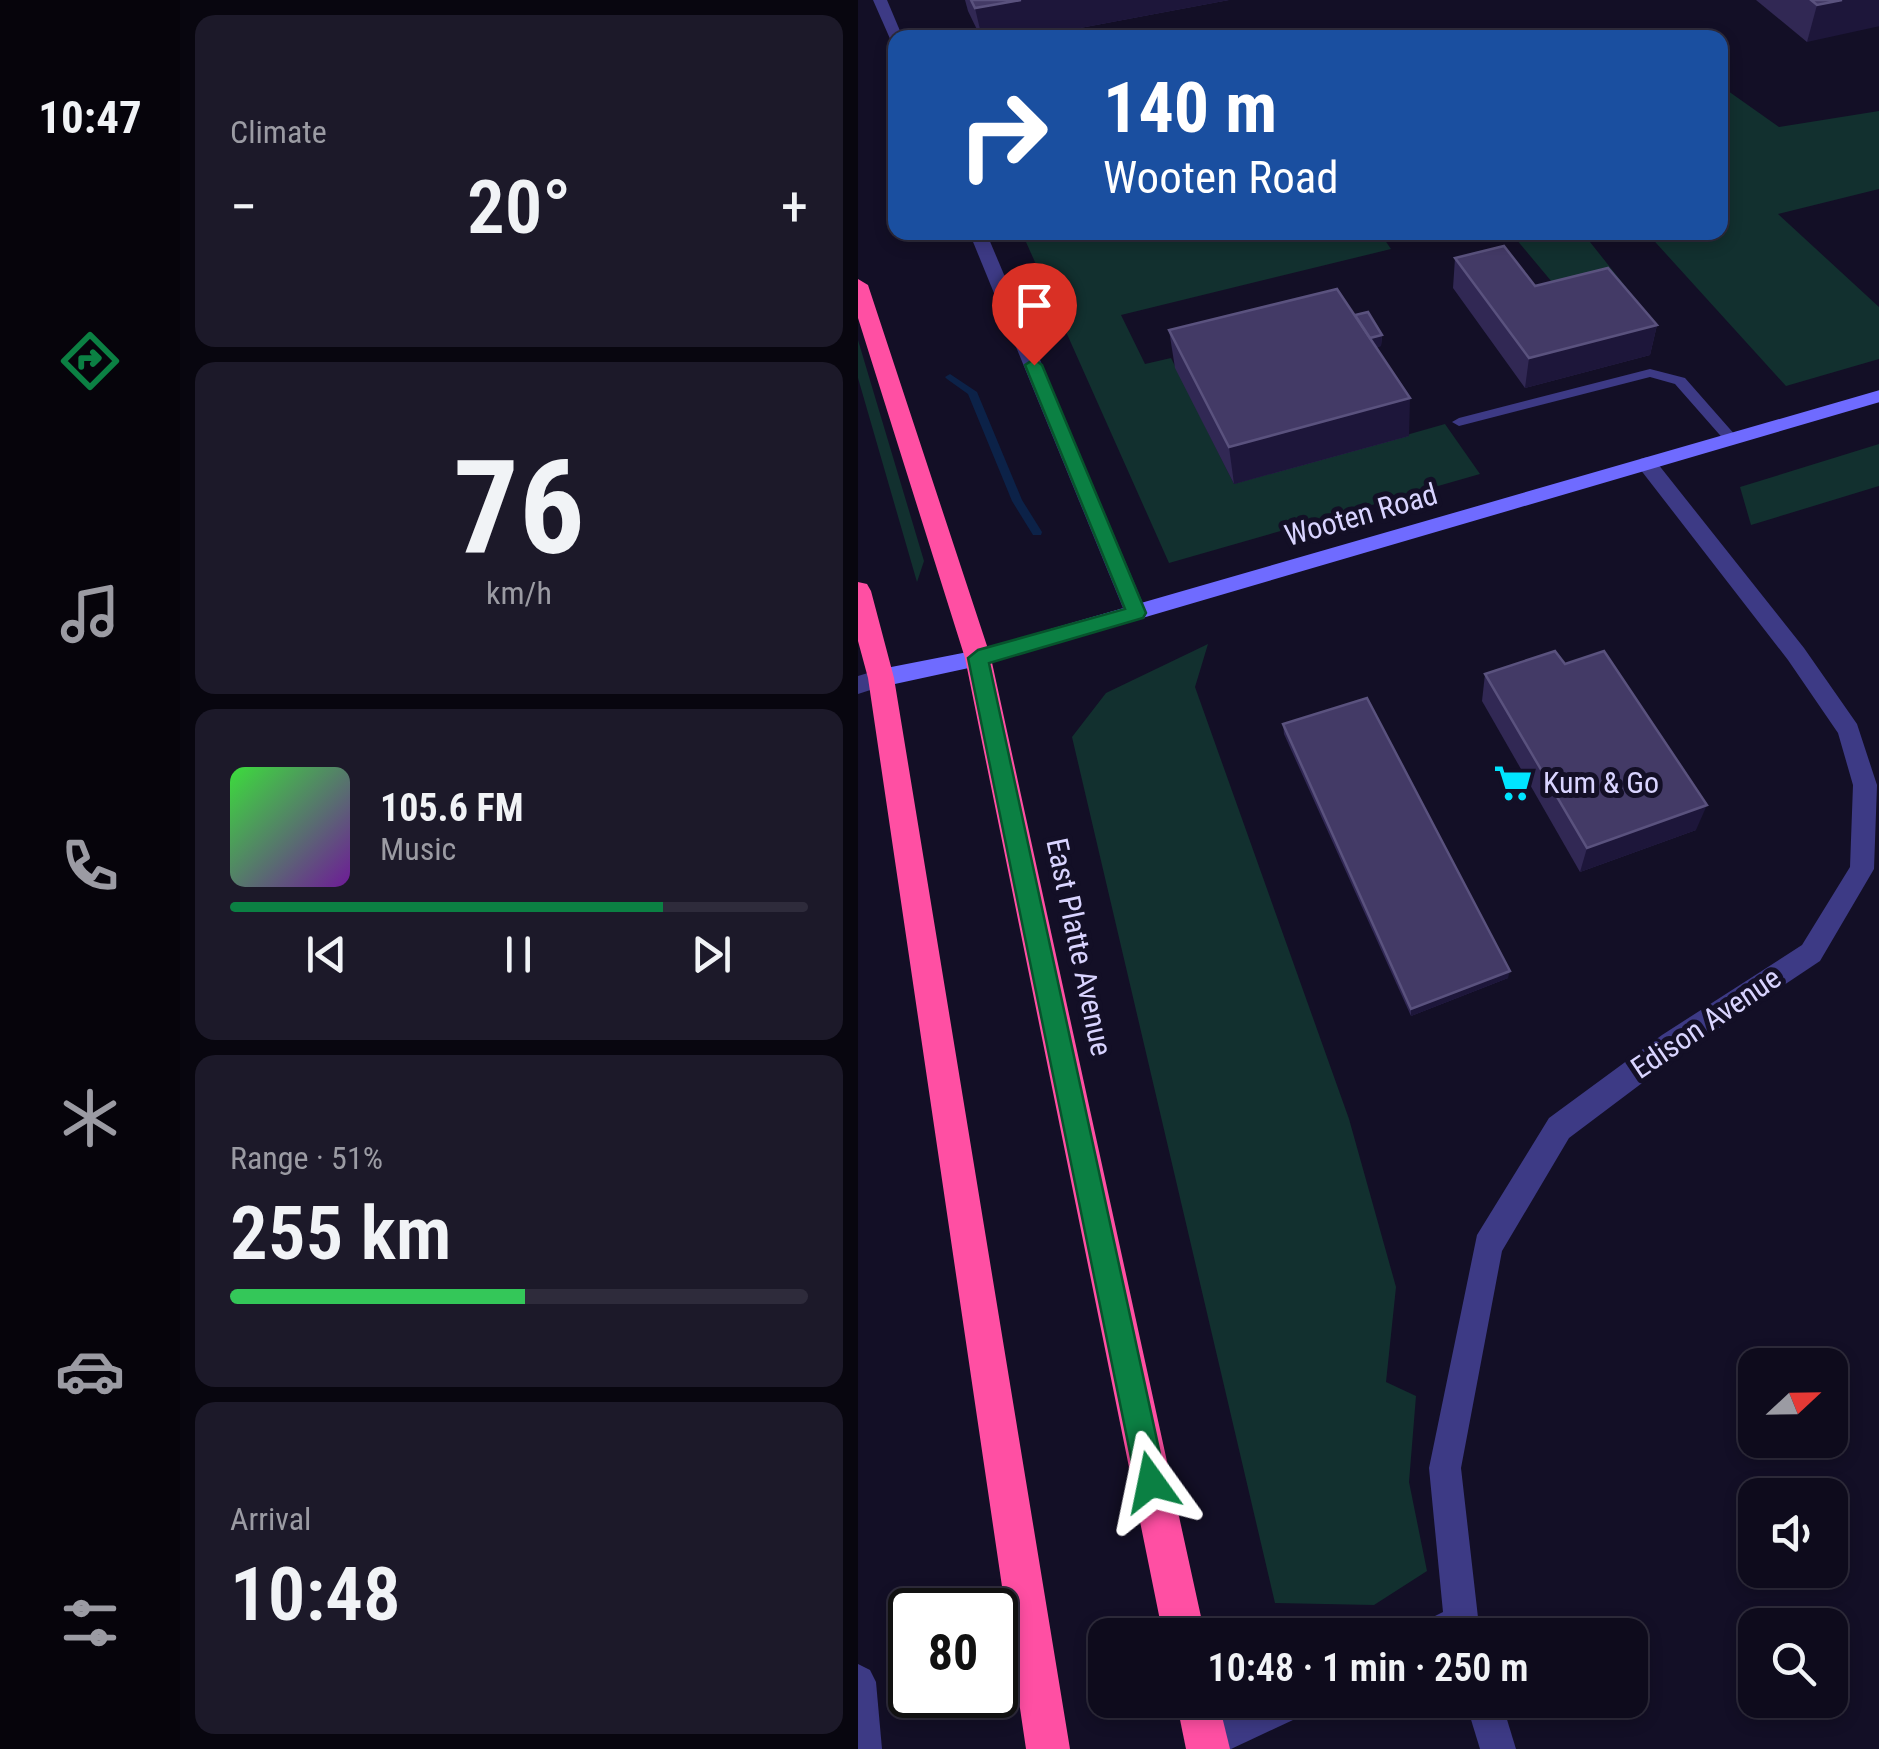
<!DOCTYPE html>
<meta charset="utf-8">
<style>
body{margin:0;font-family:"Roboto Condensed",sans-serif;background:#1c1929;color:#f1f3f6;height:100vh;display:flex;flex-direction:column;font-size:38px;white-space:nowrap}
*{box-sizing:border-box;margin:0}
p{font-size:32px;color:#9b9ba3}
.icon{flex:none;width:55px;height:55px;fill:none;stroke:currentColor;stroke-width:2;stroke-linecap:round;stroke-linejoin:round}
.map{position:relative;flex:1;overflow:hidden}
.drawer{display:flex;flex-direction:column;gap:15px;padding:15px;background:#08060f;width:678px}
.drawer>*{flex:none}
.guide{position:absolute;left:30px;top:30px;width:840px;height:210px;border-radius:20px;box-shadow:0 5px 15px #0003,0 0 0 2px #2e2b3b;background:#1a4fa0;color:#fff;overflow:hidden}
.needle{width:65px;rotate:68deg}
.tools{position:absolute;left:880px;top:1348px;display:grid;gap:20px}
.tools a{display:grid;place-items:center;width:110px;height:110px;border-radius:20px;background:#0e0b1c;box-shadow:0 5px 15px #0003,0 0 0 2px #2e2b3b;font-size:50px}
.speed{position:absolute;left:30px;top:1588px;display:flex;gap:20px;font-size:50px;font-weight:700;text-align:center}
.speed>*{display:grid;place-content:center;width:130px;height:130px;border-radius:50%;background:#0e0b1c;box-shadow:0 5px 15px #0003,0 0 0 2px #2e2b3b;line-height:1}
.speed .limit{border:5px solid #111;border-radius:15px;background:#fff;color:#111}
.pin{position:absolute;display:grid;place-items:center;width:85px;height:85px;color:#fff;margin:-102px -42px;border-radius:50% 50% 50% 0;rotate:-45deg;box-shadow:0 0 10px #0007}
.pin .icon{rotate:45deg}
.me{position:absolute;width:110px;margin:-55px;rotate:348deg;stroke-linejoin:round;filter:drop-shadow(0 0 8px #0008)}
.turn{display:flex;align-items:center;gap:35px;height:210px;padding:0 50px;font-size:45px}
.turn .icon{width:130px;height:130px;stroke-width:2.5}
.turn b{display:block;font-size:70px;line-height:85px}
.big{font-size:75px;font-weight:600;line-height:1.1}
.drawer .widget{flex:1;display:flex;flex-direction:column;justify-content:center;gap:15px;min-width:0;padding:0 35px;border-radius:20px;background:#1c1929}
.drawer .dial{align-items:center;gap:0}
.dial b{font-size:130px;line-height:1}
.song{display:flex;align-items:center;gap:30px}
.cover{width:120px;height:120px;border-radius:15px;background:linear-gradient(135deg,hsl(120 70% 55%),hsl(280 70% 35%))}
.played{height:10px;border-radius:5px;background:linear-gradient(90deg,#0b8043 75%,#2e2b3b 75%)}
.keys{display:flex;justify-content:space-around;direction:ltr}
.heat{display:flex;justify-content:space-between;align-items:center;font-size:55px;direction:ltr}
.charge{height:15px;border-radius:8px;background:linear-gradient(90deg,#34c759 51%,#2e2b3b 0)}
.trip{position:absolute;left:230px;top:1618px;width:560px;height:100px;border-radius:20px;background:#0e0b1c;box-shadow:0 5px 15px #0003,0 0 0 2px #2e2b3b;font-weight:600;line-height:100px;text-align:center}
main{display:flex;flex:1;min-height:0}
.dock{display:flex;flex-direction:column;width:180px;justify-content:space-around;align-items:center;background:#06040b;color:#9b9ba3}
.dock .icon{width:70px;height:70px}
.dock .active{color:#0b8043}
.dock b{font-size:45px;color:#f1f3f6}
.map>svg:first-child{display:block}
.green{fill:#12302f}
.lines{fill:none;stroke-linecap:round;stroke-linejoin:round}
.stream{fill:#0c2248;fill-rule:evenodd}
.lane{fill:#3d3a85;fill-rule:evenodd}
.street{fill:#3d3a85;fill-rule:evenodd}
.secondary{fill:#6f6bff;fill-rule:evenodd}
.highway{fill:#ff4fa3;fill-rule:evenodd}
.wall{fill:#312854}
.shaded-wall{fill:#1d163a}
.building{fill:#433a66;stroke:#5a527e;stroke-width:2.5}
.route{fill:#0b8043;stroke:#07532c;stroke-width:2.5}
.labels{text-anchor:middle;stroke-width:10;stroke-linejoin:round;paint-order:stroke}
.street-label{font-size:30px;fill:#d9d4ff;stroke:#130f26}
.poi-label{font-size:30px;fill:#d9d4ff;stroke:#130f26;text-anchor:start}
</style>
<main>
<nav class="dock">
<b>10:47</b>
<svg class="icon active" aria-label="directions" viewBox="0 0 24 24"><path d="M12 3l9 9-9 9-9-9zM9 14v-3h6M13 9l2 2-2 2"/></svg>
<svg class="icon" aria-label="music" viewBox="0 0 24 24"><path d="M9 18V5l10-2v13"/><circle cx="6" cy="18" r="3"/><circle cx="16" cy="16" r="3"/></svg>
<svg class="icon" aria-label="phone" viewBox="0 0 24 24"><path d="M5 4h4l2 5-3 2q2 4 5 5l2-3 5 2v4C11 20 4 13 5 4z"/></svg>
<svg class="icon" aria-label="climate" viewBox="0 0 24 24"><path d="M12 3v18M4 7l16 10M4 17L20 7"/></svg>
<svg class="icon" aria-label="car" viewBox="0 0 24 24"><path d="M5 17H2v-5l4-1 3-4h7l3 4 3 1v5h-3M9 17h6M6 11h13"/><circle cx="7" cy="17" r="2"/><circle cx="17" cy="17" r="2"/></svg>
<svg class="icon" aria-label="filters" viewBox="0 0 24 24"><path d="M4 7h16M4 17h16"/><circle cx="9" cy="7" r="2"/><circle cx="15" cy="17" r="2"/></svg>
</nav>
<section class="drawer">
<div class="widget"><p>Climate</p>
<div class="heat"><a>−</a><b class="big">20°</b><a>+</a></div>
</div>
<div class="widget dial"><b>76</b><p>km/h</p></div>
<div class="widget">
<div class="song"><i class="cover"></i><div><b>105.6 FM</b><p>Music</p></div></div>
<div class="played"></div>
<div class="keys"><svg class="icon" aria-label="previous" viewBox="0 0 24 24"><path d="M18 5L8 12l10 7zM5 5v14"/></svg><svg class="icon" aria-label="pause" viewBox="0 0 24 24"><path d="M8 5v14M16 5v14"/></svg><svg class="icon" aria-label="next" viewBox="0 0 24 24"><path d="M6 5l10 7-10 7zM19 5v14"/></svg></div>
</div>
<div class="widget"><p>Range · 51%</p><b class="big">255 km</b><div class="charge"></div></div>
<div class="widget"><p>Arrival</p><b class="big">10:48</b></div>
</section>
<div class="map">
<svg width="1022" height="1749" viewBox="0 0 1022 1749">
<rect width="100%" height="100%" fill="#130f26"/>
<g class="green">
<polygon points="863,86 921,127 1021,111 1021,189 920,214 1021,307 1021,359 928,386 789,233 862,232"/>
<polygon points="164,233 522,233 533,249 263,315 287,364 313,358 376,484 587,424 622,474 311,563"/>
<polygon points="653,233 780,233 732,242 771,291 714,306"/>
<polygon points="0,340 66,561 59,582 0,378"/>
<polygon points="1021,444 1021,486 893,525 882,487"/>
<polygon points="350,644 337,687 491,1119 538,1287 528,1382 558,1396 551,1482 569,1571 516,1605 417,1603 214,737 248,693"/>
</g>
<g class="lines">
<polygon class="stream" points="92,374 119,392 164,500 184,532 183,535 175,535 154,501 110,394 89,379 87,377"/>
<polygon class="lane" points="792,369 827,378 878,436 878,442 868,442 817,384 792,377 601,426 594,422 601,418"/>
<g class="street">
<polygon points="15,0 29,0 45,38 33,41"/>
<polygon points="111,232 128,232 289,613 286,619 270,619 267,613"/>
<polygon points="789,457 796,459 946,648 999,724 1019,785 1016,869 962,961 824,1053 711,1138 644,1251 603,1468 622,1635 558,1635 563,1623 585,1612 571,1468 619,1235 691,1118 804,1035 944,945 992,867 995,785 980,733 930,660 782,469 782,459"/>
<polygon points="23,669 31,672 34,678 31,684 0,694 0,676"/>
<polygon points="0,1664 12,1670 18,1682 24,1749 0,1749"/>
<polygon points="398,1700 455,1700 450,1713 373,1749 333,1749 330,1742 335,1729"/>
<polygon points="607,1700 643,1700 658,1749 622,1749"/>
</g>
<polygon class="secondary" points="1022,390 1022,402 120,666 23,687 12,678 23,669 120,650"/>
<g class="highway">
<polygon points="0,279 10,285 133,658 347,1635 305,1635 107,658 0,318"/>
<polygon points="0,582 9,584 13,591 36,678 212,1749 168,1749 10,678 0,641"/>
<polygon points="318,1700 360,1700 372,1749 328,1749"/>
</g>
</g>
<g class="wall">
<polygon points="107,0 371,0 169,38 123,38 110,11"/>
<polygon points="898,0 1022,0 949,42"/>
<polygon points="597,258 677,286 799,325 792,355 667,388 595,288"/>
<polygon points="497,315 524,335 523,346 518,347 551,436 376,484 317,368 311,330"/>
<polygon points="627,674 838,830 722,872 624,701"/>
<polygon points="425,724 650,978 553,1016 426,734"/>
</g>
<g class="shaded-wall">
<polygon points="163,0 371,0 169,38 124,38 117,8"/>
<polygon points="984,0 1022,0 1022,26 949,42 959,5"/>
<polygon points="799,325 792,355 667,388 671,358"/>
<polygon points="524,335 523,346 505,350 505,339"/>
<polygon points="552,398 551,436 376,484 371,447"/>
<polygon points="849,805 838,830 722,872 729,848"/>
<polygon points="652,971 650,978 553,1016 553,1009"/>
</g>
<g class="building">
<polygon points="113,0 163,0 117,8"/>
<polygon points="953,0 984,0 959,5"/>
<polygon points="418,31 422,38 386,38"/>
<polygon points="646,246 677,286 750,268 799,325 671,358 597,258"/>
<polygon points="479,289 552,398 371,447 311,330"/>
<polygon points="510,312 524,335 512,338 497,315"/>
<polygon points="697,651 707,664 746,651 849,805 729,848 627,674"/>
<polygon points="509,698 652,971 553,1009 425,724"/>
</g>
<polygon class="route" points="176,359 184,365 288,613 285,618 131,663 308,1482 304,1492 293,1497 283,1492 278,1482 110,658 120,650 267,609 167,365"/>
<defs>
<g id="supermarket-bare" transform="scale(3)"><path d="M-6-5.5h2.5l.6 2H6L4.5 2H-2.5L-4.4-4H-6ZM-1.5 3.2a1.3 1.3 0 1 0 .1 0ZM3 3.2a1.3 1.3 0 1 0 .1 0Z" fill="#00e5ff" stroke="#130f26" stroke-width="2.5" paint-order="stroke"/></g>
</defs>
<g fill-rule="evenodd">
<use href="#supermarket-bare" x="655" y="783"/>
</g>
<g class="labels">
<g class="street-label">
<text transform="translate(503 515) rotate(-16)" y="10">Wooten Road</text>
<text transform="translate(221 947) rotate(78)" y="10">East Platte Avenue</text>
<text transform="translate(848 1023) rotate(-34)" y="10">Edison Avenue</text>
</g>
<g class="poi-label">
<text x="685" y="793">Kum &amp; Go</text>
</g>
</g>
</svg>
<div class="tools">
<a><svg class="needle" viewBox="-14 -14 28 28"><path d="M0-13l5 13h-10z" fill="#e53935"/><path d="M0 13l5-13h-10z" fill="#9b9ba3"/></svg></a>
<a><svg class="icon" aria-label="sound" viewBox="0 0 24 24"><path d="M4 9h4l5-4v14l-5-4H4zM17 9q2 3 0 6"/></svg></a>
<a><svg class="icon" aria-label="search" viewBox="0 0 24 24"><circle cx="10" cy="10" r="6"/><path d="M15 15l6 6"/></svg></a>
</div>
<div class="speed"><div class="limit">80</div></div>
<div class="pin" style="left:176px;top:365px;background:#d93025"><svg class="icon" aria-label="arrive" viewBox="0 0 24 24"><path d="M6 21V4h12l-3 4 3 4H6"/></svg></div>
<svg class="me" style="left:293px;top:1482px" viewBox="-20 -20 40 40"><path d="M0-17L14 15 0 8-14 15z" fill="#0b8043" stroke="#fff" stroke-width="4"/></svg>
<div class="trip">10:48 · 1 min · 250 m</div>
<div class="guide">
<div class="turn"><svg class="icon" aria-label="right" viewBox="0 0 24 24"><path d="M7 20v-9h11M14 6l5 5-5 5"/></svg><div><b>140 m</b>Wooten Road</div></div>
</div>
</div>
</main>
